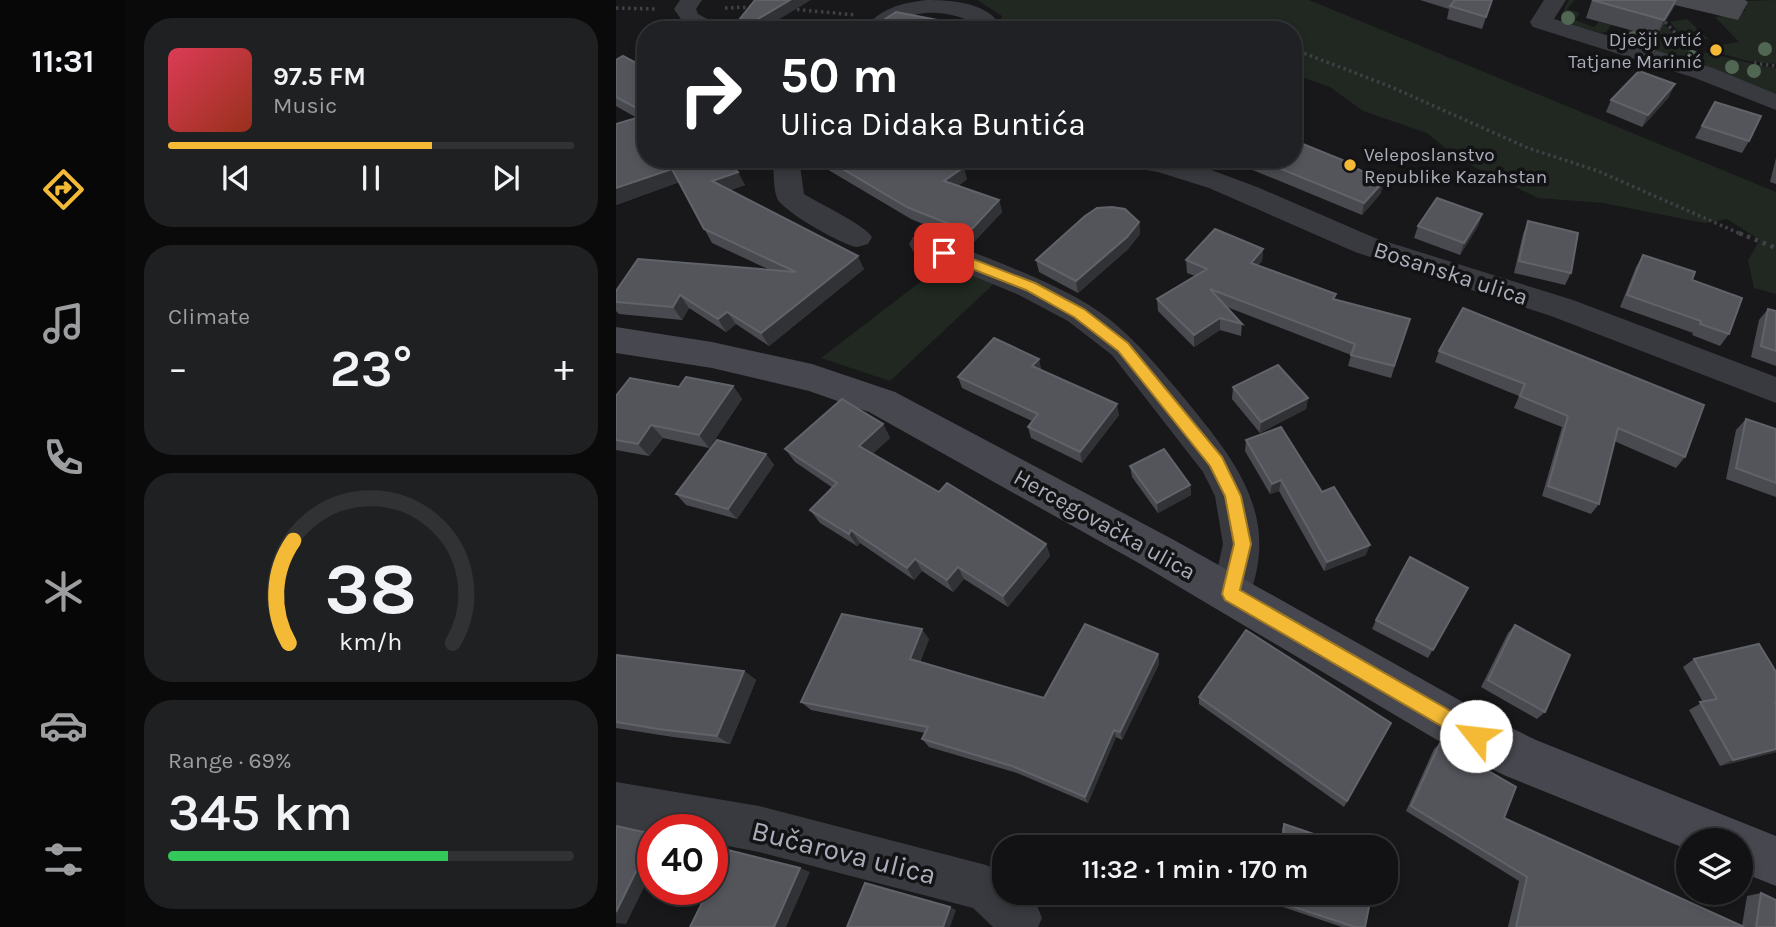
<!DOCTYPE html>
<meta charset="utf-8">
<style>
body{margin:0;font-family:Karla,sans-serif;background:#1f2022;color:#f1f3f6;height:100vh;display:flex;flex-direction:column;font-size:26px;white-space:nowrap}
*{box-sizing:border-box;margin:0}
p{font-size:23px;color:#9c9ea0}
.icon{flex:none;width:38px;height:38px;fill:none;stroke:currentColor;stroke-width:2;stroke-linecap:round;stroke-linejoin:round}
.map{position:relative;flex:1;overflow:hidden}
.details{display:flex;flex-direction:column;gap:18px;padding:18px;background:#0a0a0b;width:490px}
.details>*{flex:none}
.hud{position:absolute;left:21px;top:21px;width:665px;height:147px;border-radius:28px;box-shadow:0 4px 10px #0003,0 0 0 2px #313234;background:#202124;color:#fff;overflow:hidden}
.fabs{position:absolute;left:1060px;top:828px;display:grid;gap:14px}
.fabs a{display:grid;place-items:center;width:77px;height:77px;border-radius:50%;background:#121214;box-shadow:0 4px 10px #0003,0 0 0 2px #313234;font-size:35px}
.speed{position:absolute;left:21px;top:814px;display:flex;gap:14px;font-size:35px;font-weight:700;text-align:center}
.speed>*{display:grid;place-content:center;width:91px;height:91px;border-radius:50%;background:#121214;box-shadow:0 4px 10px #0003,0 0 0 2px #313234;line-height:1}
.speed .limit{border:10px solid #d22;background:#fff;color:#111}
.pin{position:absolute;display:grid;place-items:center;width:60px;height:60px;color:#fff;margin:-30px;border-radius:14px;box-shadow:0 4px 10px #0006}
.me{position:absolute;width:77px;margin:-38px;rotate:299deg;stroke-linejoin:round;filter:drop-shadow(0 0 5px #0008)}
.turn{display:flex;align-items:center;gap:24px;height:147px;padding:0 28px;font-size:32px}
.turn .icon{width:91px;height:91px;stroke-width:2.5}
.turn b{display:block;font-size:49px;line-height:60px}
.big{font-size:52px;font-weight:600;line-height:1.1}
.details .tile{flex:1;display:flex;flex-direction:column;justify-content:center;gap:10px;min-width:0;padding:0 24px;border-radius:28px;background:#1f2022}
.details .dial{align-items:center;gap:0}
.dial svg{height:182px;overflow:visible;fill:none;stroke:#313234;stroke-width:7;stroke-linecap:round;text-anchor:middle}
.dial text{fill:#f1f3f6;stroke:none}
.song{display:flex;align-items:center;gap:21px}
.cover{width:84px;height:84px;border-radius:10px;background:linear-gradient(135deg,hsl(350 70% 55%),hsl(10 70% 35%))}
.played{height:7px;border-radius:4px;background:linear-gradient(90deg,#f4ba36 65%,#313234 65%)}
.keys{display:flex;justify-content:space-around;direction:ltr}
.heat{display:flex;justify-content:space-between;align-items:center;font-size:38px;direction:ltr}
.charge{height:10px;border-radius:5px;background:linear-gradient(90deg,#34c759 69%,#313234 0)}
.trip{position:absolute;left:376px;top:835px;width:406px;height:70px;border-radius:28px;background:#121214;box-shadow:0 4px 10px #0003,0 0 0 2px #313234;font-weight:600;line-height:70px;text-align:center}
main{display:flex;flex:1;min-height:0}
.tab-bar{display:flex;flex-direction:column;width:126px;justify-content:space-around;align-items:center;background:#070708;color:#9c9ea0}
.tab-bar .icon{width:49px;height:49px}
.tab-bar .on{color:#f4ba36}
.tab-bar b{font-size:32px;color:#f1f3f6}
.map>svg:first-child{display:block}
.green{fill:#202821}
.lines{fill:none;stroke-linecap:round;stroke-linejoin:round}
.path-far1{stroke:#3f4146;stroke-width:3.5;stroke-dasharray:2.5 3.5;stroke-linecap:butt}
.path{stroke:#3f4146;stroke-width:4.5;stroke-dasharray:3.5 5;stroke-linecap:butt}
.street{fill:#393a3f;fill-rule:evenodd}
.secondary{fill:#47484f;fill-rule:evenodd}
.tree{fill:#526654}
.wall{fill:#494a4f}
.shaded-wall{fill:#313235}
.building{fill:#54555b;stroke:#61636a;stroke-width:2}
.route{fill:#f4ba36;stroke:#9f7923;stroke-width:2}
.poi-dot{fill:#f4ba36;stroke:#131315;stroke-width:2.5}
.labels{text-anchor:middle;stroke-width:7;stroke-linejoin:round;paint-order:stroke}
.far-poi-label{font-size:19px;fill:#aaaeba;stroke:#131315;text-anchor:end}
.street-label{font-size:23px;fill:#aaaeba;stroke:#131315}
.near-street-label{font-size:28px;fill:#aaaeba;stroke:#131315}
</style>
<main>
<nav class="tab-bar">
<b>11:31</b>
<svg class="icon on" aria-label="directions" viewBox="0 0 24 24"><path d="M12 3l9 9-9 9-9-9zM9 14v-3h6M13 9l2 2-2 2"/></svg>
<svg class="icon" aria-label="music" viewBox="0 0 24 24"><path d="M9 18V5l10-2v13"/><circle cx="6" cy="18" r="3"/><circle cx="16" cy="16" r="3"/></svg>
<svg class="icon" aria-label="phone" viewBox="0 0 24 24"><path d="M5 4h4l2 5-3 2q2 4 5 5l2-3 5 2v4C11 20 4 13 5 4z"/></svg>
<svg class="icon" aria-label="climate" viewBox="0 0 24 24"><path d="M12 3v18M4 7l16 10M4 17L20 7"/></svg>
<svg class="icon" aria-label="car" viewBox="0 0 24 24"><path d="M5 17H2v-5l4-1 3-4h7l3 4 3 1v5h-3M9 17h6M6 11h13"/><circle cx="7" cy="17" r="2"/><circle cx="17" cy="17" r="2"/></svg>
<svg class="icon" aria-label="filters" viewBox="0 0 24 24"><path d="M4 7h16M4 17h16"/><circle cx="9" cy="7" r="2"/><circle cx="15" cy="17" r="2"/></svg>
</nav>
<section class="details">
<div class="tile">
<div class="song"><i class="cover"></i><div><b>97.5 FM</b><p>Music</p></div></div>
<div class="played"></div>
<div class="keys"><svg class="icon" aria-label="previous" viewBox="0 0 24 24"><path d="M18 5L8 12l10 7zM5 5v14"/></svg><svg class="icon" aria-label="pause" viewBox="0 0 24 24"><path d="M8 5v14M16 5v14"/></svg><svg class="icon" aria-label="next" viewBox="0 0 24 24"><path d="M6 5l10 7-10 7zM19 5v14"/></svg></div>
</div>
<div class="tile"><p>Climate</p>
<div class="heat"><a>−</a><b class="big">23°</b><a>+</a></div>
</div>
<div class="tile dial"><svg viewBox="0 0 100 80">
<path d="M14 69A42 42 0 1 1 86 69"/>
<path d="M14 69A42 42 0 0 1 16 24" stroke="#f4ba36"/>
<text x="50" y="56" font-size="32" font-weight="700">38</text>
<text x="50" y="72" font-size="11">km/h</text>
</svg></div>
<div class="tile"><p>Range · 69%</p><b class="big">345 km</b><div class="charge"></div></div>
</section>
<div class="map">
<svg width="1160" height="927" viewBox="0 0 1160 927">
<rect width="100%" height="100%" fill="#18181a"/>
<g class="green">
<polygon points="361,0 693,0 1160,192 1160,294 1138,288 1132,260 1144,240 1111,219 1088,223 987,203 922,198 844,160 811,133 747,111 714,87 677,74 677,30 383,30 386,16"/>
<polygon points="953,0 959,0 951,9 964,13 959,20 978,27 983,22 995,25 990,32 985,33 946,22 945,15"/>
<polygon points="1160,0 1160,64 1131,61 1098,51 1099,46 1123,42 1099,17 1116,15 1114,12 1130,11 1123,1"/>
<polygon points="1071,19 1092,39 1071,41 1054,22"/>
<path d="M1048 24 1072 50C1101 53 1130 64 1160 68V97L1009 38 1013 30 1040 37Z"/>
<polygon points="333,260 383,279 274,381 205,358"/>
</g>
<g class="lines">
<g class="path-far1">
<polyline points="0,8 41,9"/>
<polyline points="109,8 139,7"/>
<polyline points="175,9 240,15"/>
<polyline points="1049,22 1065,39"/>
<polyline points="499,30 520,26 530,30"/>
<polyline points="677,49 773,86 912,148 982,171 1127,235"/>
<polyline points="1138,63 1160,66"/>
</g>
<polyline class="path" points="1123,233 1160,248"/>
<g class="street">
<polygon points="64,0 86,0 80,9 82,14 103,25 106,30 71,28 58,9"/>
<path d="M311 0C333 0 368 2 382 22L379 30H356L359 24C339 12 310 9 289 18 282 21 276 28 270 30 264 31 254 30 248 30 263 8 286 3 311 0Z"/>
<polygon points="928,0 950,0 938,19 1097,68 1160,94 1160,110 1079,78 917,27 914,22"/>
<path d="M157 159H183L188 194C204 204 249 225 256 237L252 244C251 244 243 247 241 247 228 246 166 211 161 198 157 187 158 171 157 159Z"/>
<polygon points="497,159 559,159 582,165 641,187 759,238 957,300 1160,377 1160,403 935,316 739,252 593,188 542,172 501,165"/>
<path d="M307 234C329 240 350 250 372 258 406 272 441 285 473 305 510 328 536 360 564 393 618 459 669 517 629 606L615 612 601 606 596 594 607 544 599 496 587 472 496 355 452 321 403 295 297 251 293 244 297 237Z"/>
<polygon points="0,782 143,806 370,865 388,873 388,892 409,892 419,901 426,918 422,927 377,927 357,908 143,852 96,843 96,830 37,830 37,833 0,826"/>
</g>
<polygon class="secondary" points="0,327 96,342 196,364 279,392 558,540 877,719 920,740 1160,836 1160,886 1125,872 1125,840 1073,840 1073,850 890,776 843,753 528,566 253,412 193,391 96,368 0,353"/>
</g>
<g class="tree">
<circle cx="952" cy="18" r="7"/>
<circle cx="1018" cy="38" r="7"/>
<circle cx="1149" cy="49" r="7"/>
<circle cx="1076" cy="57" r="7"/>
<circle cx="1116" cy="67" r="7"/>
<circle cx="1138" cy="71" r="7"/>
</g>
<g class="wall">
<polygon points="804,0 876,0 866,29 831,19 833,9"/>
<polygon points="976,0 1129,0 1132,2 1122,20 1059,5 1040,37 970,18"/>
<polygon points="0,60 30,68 30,159 115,159 112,163 129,185 115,190 248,269 153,346 120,324 110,332 73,308 66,320 3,314 0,311 0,291 154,270 96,243 63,182 0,205 0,124 21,118 0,106"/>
<polygon points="1053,97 1026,127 990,112 995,100"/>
<polygon points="1099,102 1133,141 1126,153 1079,138"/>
<polygon points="1160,158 1160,184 1154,182"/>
<polygon points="201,159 298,159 308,169 351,179 342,186 383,200 386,212 356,244 295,219 204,165"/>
<polygon points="610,159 677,159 738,168 765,193 746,215"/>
<polygon points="866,214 862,226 844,255 798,238 802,226"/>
<polygon points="912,221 955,273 949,285 898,273 907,234"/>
<polygon points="523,222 524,234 512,249 462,293 423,272 420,260"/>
<polygon points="647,249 646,261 642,265 719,300 794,319 775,378 732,366 735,355 611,307 626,324 625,336 604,330 578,347 542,311 541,299 579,276 571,273 570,260"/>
<polygon points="1027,255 1076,280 1113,334 1104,346 1076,335 1077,333 1004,307 1020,267"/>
<polygon points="847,308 1069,457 1060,468 998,441 983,504 975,514 926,496 946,427 898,408 903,396 819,362 823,351"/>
<polygon points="1152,309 1160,311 1160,366 1135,357 1143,320"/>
<polygon points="423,359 425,370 503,415 466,463 415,438 412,427 416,421 346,388 342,377"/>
<polygon points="117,386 126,399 93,448 47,438 33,456 0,450 0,396 63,387"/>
<polygon points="617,387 692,398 690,409 644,433 616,399"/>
<polygon points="1130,419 1160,429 1160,497 1110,479 1120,430"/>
<polygon points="267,424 274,438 257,453 323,492 430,544 434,556 392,607 348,579 337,592 306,571 298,580 244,543 241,546 204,523 194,510 217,488 179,462 169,449"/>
<polygon points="630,440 706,492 750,555 708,571 663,491 654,494 629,451"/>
<polygon points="150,454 158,465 121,519 70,505 60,494"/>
<polygon points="514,466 574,485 575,495 542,513 516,477"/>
<polygon points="852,588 812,658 756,629 760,620"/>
<polygon points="899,625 929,712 921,719 865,687 892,633"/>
<polygon points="313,639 304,662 428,698 542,654 543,664 506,740 500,737 472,803 401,773 313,747 306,739 309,733 195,710 185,702"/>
<polygon points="0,655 128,671 140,680 114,744 57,737 0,728"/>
<polygon points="1078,659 1160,672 1160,752 1104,766 1073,710 1087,702 1067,667"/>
<polygon points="583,697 775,723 728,807 583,704"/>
<polygon points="824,743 888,818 1126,926 1131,896 1145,893 1160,927 892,927 903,881 790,811 818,749"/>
<polygon points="668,824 736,847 665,847 666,829"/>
<polygon points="662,892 756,892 749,927 726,927 661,905"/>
</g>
<g class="shaded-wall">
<polygon points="174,0 195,0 145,30 123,30"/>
<polygon points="1060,0 1061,0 1059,5 1040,37 1048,20"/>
<polygon points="1059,84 1053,97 1026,127 1032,115"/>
<polygon points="348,167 351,179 332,193 328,181"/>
<polygon points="56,169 64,182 0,205 0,188"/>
<polygon points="122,172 129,185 104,194 96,181"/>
<polygon points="768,181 765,193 746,215 748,203"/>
<polygon points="383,200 386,212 356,244 353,232"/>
<polygon points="866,214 862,226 844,255 848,243"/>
<polygon points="523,222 524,234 512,249 462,293 460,281"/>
<polygon points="647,249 646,261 634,275 635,263"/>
<polygon points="242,256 248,269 153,346 145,333"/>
<polygon points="64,295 73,308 66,320 57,307"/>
<polygon points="111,312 120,324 110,332 102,319"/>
<polygon points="604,318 604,330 578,347 578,335"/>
<polygon points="423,359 425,370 416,366"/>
<polygon points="117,386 126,399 93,448 83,435"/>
<polygon points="692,398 690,409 644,433 645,422"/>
<polygon points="501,404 503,415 466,463 464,452"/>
<polygon points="267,424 274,438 251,459 243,446"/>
<polygon points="35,425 47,438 33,456 22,444"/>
<polygon points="150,454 158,465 121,519 112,509"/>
<polygon points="665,480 663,491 654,494 656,484"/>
<polygon points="574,485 575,495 542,513 541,503"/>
<polygon points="235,530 244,543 241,546 233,534"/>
<polygon points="430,544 434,556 392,607 387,596"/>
<polygon points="754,545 750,555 708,571 711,562"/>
<polygon points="299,559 306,571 298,580 291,568"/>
<polygon points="342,567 348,579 337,592 331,580"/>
<polygon points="306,629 313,639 301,668 294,659"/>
<polygon points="542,654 543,664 506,740 504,732"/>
<polygon points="128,671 140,680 114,744 101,736"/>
<polygon points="498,730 500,737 472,803 469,797"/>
<polygon points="1160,749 1160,752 1104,766 1117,760"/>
<polygon points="37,837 37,869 10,924 0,923 0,912"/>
<polygon points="184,868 194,872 170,927 158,927"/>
<polygon points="334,907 340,910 334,927 327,927"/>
</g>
<g class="building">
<polygon points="139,0 174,0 123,30 115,30"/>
<polygon points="839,0 876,0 870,17 834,6"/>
<polygon points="976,0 1060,0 1048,20"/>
<polygon points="280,12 337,23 363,30 267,30 269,19"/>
<polygon points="7,56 30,68 30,113 0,97 0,60"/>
<polygon points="1023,71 1059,84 1032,115 995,100"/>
<polygon points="1099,102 1145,116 1133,141 1086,126"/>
<polygon points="30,115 30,159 107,159 122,172 96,181 242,256 145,333 111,312 102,319 64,295 57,307 0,302 0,291 22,259 180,272 88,229 56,169 0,188 0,124"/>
<polygon points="677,140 739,165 737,167 768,181 748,203 641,159 677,159"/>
<polygon points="210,159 298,159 308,169 312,159 333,159 348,167 328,181 383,200 353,232 291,207"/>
<polygon points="821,198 866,214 848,243 802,226"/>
<polygon points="496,207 509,209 523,222 511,237 460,281 420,260 469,216 481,208"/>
<polygon points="912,221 962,233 955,273 903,261"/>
<polygon points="599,229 647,249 635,263 720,294 717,299 794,319 778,366 735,355 739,344 594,289 626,324 604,318 578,335 541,299 591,269 570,260"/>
<polygon points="1027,255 1079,272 1076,280 1126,298 1113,334 1084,324 1085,321 1011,295"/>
<polygon points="847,308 1088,405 1069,457 1002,428 983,504 932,486 952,416 904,396 909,384 823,351"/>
<polygon points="1152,309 1160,311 1160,351 1145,346"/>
<polygon points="378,338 423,359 416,366 501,404 464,452 412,427 422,414 342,377"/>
<polygon points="662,365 692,398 645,422 617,387"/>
<polygon points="70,377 117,386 83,435 35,425 22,444 0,440 0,396 14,378 63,387"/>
<polygon points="226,399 267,424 243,446 323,492 331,483 430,544 387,596 342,567 331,580 299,559 291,568 235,530 233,534 194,510 221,483 169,449"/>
<polygon points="1130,419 1160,429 1160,483 1120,468"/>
<polygon points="665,427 706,492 718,487 754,545 711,562 665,480 656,484 630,440"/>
<polygon points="101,440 150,454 112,509 60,494"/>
<polygon points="548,449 574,485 541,503 514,466"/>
<polygon points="794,557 852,588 817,650 760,620"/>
<polygon points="226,614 306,629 294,659 428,698 469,624 542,654 504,732 498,730 469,797 396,766 306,739 312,727 185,702"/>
<polygon points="899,625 954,655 929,712 872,680"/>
<polygon points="630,630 775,723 731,801 583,697"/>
<polygon points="1143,644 1160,672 1160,703 1159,703 1160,705 1160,749 1117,760 1084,702 1101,699 1078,659"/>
<polygon points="0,655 128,671 101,736 42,729 0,722"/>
<polygon points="824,743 900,787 888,818 1128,927 900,927 911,877 795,806"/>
<polygon points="668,824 736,847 667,847"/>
<polygon points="0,826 37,834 37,837 0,912"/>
<polygon points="112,850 184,868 158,927 74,927 93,889 96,889 96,882"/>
<polygon points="249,883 334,907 327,927 231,927"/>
<polygon points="664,892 756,892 749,927 739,927 663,902"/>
<polygon points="1145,893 1160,900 1160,927 1140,927"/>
</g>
<polygon class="route" points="328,248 419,283 468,309 512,343 606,457 625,496 635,544 624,590 866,729 869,736 866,742 860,745 853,742 609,600 606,594 618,544 609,496 594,466 502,351 458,317 410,290 323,256 323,249"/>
<g class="poi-dot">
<circle cx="1100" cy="50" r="7"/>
<circle cx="734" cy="165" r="7"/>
</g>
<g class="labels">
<g class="far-poi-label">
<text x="1086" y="46">Dječji vrtić<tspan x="1086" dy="22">Tatjane Marinić</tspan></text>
<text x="748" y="161" text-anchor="start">Veleposlanstvo<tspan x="748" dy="22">Republike Kazahstan</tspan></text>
</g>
<g class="street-label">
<text transform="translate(835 273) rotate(18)" y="8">Bosanska ulica</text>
<text transform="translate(489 524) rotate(29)" y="8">Hercegovačka ulica</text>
</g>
<g class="near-street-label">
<text transform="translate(228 852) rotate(14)" y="10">Bučarova ulica</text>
</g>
</g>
</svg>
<div class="fabs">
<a><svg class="icon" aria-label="layers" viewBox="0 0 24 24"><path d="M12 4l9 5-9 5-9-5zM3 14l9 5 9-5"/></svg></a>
</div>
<div class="speed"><div class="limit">40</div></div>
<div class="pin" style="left:328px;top:253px;background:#d93025"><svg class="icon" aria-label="arrive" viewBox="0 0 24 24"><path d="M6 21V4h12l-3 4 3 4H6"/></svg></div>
<svg class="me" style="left:860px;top:736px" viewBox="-20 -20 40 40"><circle r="19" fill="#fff"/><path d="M0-13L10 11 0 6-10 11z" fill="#f4ba36"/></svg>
<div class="trip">11:32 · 1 min · 170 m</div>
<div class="hud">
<div class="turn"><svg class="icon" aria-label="right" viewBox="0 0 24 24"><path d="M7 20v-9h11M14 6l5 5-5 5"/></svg><div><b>50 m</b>Ulica Didaka Buntića</div></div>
</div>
</div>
</main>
